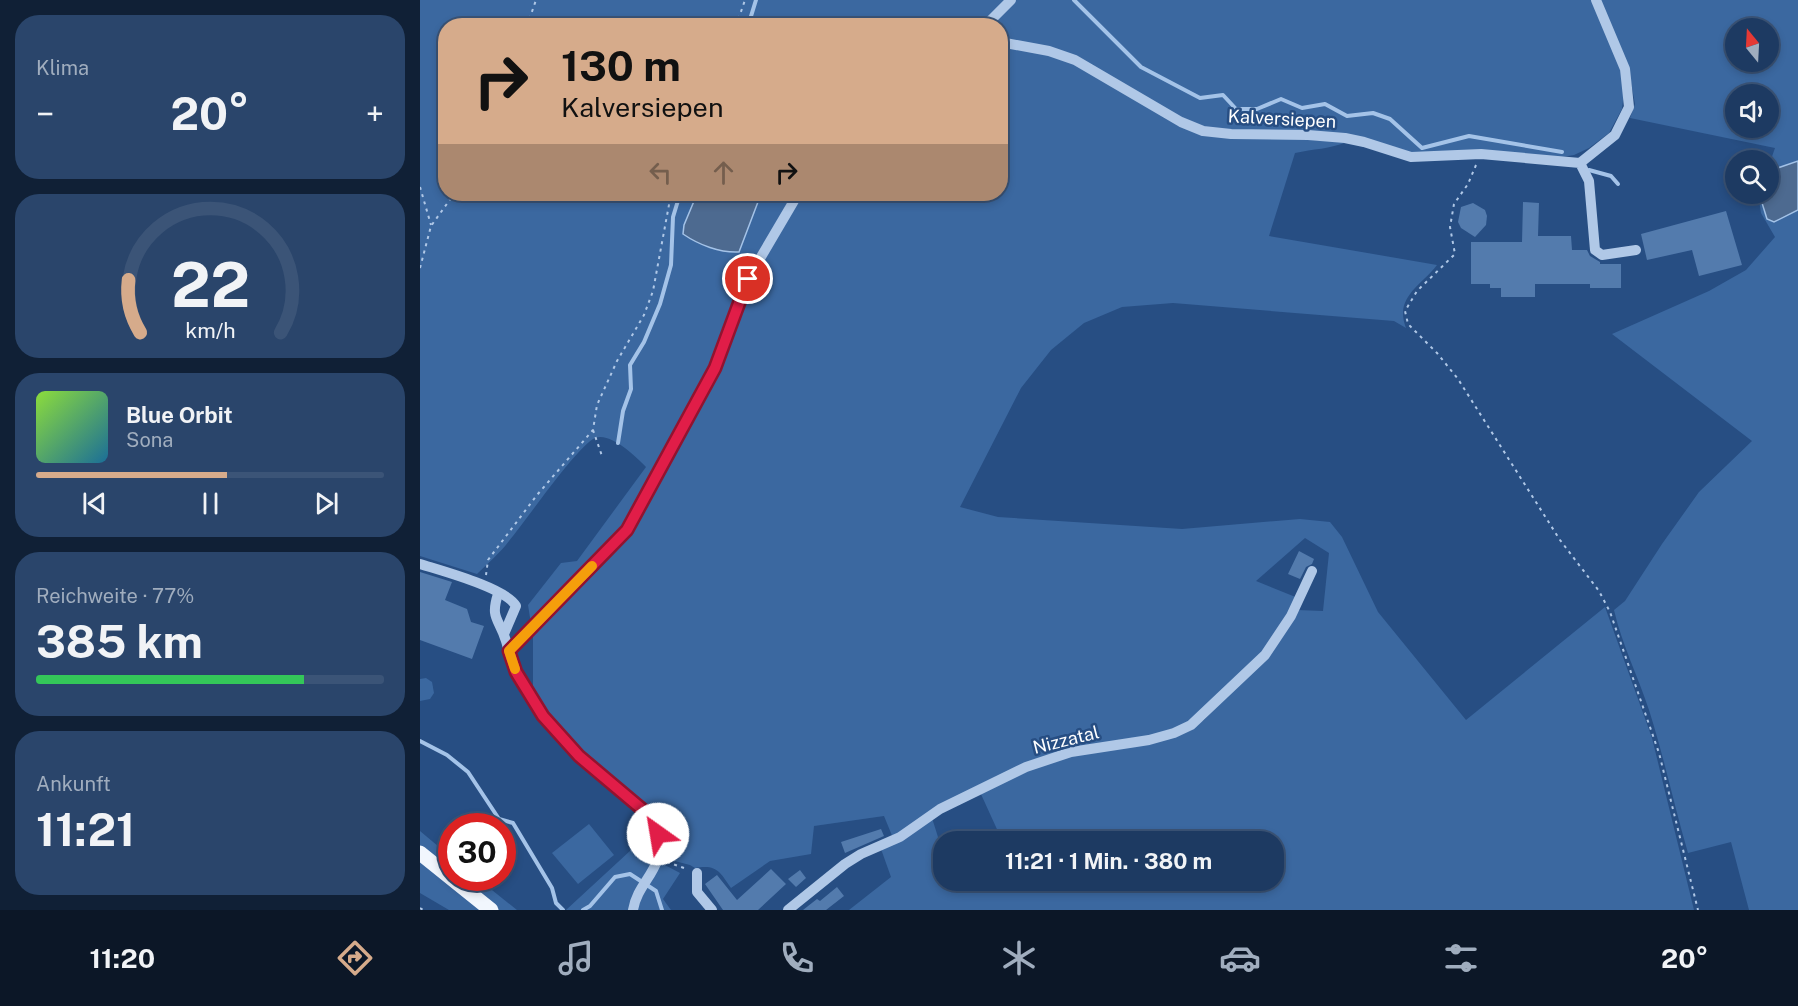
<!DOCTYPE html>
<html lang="de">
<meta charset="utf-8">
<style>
body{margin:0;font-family:"Public Sans",sans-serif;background:#2a456b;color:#f1f3f6;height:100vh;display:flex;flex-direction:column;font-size:22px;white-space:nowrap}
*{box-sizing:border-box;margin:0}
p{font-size:20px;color:#a0adbe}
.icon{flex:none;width:33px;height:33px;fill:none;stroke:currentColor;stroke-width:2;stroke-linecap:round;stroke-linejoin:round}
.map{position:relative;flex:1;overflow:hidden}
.details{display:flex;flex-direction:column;gap:15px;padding:15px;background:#102036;width:420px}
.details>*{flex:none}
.hud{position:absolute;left:18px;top:18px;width:570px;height:183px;border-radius:24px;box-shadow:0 3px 9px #0003,0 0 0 2px #3b5477;background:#d6ab8b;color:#111;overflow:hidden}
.needle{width:39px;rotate:342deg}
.tools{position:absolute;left:1305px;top:18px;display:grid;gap:12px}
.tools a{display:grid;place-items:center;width:54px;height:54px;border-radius:50%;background:#1d3a62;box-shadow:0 3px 9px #0003,0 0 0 2px #3b5477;font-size:30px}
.speed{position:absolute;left:18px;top:813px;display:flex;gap:12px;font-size:30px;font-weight:700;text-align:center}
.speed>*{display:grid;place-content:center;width:78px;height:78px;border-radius:50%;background:#1d3a62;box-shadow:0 3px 9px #0003,0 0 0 2px #3b5477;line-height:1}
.speed .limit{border:9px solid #d22;background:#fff;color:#111}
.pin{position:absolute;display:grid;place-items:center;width:51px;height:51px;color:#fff;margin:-26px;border:3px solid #fff;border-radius:50%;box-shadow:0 2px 6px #0007}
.me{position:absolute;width:66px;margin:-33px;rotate:328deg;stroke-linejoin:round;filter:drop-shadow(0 0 4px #0008)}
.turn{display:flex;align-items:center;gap:21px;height:126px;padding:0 24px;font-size:27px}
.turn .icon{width:78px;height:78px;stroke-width:2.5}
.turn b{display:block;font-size:42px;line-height:51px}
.lanes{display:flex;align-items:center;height:57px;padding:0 24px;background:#0003;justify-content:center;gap:30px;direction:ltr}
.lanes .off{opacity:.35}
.big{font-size:45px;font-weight:700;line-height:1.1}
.details .card{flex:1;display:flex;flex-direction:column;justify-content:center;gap:9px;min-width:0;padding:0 21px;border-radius:24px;background:#2a456b}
.details .dial{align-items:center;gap:0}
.dial svg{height:156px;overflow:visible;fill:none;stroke:#3b5477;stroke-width:7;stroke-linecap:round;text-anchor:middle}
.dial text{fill:#f1f3f6;stroke:none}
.song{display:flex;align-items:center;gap:18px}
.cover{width:72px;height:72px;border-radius:9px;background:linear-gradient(135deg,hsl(90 70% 55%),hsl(200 70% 35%))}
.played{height:6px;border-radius:3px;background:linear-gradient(90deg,#d6ab8b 55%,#3b5477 55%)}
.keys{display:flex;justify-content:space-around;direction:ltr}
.heat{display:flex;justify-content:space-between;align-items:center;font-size:33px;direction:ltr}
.charge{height:9px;border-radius:4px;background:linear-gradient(90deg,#34c759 77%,#3b5477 0)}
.trip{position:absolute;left:513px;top:831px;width:351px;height:60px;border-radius:24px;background:#1d3a62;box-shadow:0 3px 9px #0003,0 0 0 2px #3b5477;font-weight:700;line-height:60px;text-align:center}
.tab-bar{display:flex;height:96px;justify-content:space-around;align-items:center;background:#0c1727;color:#a0adbe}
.tab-bar .icon{width:42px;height:42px}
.tab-bar .selected{color:#d6ab8b}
.tab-bar b{font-size:27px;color:#f1f3f6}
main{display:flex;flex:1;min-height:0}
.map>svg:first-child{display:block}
.green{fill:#3b68a0;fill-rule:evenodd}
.water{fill:#4d6a90;stroke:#a4c3e8;stroke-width:1.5}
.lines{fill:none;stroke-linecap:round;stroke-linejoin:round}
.stream{stroke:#a4c3e8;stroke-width:4}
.building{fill:#537bad}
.path{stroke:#b0c8e7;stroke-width:2;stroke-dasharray:3 4.5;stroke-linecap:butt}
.minor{stroke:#b0c8e7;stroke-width:10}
.major{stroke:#f1f6fd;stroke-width:15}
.route-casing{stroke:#92132f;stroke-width:15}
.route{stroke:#e11d48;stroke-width:10}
.slow{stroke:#f59e0b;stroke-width:10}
.labels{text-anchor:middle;stroke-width:5;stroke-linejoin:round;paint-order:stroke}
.street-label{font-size:18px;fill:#fff;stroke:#274e83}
</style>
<main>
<section class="details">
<div class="card"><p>Klima</p>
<div class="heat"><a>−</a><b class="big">20°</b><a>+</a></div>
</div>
<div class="card dial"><svg viewBox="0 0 100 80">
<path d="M14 69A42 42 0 1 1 86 69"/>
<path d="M14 69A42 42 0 0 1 8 42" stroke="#d6ab8b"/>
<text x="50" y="56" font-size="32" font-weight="700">22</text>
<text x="50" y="72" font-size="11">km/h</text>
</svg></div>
<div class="card">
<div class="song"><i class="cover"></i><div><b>Blue Orbit</b><p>Sona</p></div></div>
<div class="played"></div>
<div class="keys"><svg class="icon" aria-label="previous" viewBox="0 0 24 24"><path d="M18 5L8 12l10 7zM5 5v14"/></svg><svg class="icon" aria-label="pause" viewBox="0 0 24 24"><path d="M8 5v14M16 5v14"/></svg><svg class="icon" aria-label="next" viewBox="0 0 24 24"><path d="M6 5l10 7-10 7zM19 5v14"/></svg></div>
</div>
<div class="card"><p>Reichweite · 77%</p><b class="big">385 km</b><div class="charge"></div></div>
<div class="card"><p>Ankunft</p><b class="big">11:21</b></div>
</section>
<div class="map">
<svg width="1378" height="910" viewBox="0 0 1378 910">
<rect width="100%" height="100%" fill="#274e83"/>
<g class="green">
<path d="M0 0H1172L1201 71 1204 92 1202 109 1189 133 1169 148 1154 155 1136 158 1060 152 991 155 926 136 848 131H813L782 127 781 134 927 142C910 149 893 149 875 153L849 236 1017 265C1001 286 974 297 986 328L974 321 753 303 702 307 664 323 631 350 601 388 540 507 578 517 762 529 880 519 910 522 922 537 958 612 1046 720 1185 607 1232 738 1274 910H429L471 877 461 849 512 818 523 853 524 880H854V842L576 841 581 838 560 792 607 769 651 753 729 742 754 735 772 727 784 720 840 663 854 646 877 610 903 611 909 553 885 538 836 581 878 598C860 638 834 665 803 694 793 703 783 715 772 722 762 728 750 733 739 737 710 746 678 744 649 751 590 767 524 805 473 838L464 816 394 826 391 854 350 861 311 888C300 872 297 864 275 868L270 865 243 858 241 833 232 815 159 750 126 711 113 691V636L108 605 141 563 157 561 226 467C216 457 191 432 175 438 158 445 105 522 89 541 80 553 68 563 57 574L0 556ZM26 26H580V194H26Z"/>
<path d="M1180 0H1378V910H1329L1311 842 1268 853C1254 805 1244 757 1229 710 1218 676 1202 645 1194 610L1205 601 1242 544 1279 492 1332 441 1192 334 1289 291 1326 270 1355 237 1341 213 1338 194H1348L1349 165 1355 148 1210 118 1215 104 1208 66ZM1316 28H1348V62H1316ZM1316 94H1348V128H1316Z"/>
<polygon points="6,678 12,682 14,693 10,699 0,701 0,679"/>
<polygon points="169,824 194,855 158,884 132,853"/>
<polygon points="0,831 31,857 32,878 57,878 97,910 29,910 0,893"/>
<polygon points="224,838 243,864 260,873 243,899 251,910 146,910"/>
</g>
<g class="water">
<polygon points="1378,161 1378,210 1354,222 1347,219 1342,203 1342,194 1348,194 1349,171"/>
<path d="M277 194H341L319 252C300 253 279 245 263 234L264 225Z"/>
</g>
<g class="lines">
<g class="stream">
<polyline points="654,0 721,67 780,98 803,95 816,109 837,109 861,99 882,108 905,104 927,116 953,113 970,119 1002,148 1049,136 1142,152"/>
<polyline points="328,26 336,0"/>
<polyline points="1169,170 1191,176 1198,184"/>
<polyline points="198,443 203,411 211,389 210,365 224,342 240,304 251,265 253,217 260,194"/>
<polyline points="0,741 27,755 48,772 79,819 93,823 132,888 136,903 143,910"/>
<polyline points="163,910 170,906 195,877 210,874 236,891 242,910"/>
</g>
</g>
<g class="building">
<polygon points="1103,202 1119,203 1118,236 1151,236 1152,250 1167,250 1170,256 1180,262 1180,264 1201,264 1201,288 1170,288 1170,284 1115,284 1115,297 1081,297 1081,288 1070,288 1070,284 1051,284 1051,242 1102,242"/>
<polygon points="1053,203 1065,210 1067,216 1066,225 1055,237 1041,228 1038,222 1041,207"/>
<polygon points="1306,211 1322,265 1279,276 1272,250 1227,260 1221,234"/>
<polygon points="879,551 894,559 892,564 886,567 880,579 868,574"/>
<polygon points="0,572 32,582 25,600 47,609 51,622 64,626 52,659 0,640"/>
<polygon points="461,829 464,836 425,853 421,842"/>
<polygon points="351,869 366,884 338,910 303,910 285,884 297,875 317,900"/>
<polygon points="380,870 386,878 376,887 368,879"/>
<polygon points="417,887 424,896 406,910 383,910 397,899 400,901"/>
</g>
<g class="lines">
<g class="path">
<polyline points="107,26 116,0"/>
<polyline points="316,26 325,0"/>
<polyline points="1056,165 1048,184 1034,204 1030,227 1035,254 997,291 985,311 988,324 1017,353 1038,379 1140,540 1179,591 1190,612 1239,753 1278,910"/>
<polyline points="0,187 11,225"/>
<polyline points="0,268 11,226 34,194"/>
<polyline points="173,430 182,456"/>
<polyline points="66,575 68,560 117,495 173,430 177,405 197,361 224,315 233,291 251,194"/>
<polyline points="247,862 267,869"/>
<polyline points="0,908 3,910"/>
</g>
<g class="minor">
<polyline points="565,26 591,0"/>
<polyline points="580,42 629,51 655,60 761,122 783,131 811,134 888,135 925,138 944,142 991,157 1061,154 1160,163 1169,181 1175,250 1182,255 1216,250"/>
<polyline points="1160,163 1195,135 1209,107 1205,69 1176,0"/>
<path d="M0 564C22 571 86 588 96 606L84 634"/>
<path d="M78 594C70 619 79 618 86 641 89 651 91 661 95 671 106 698 138 734 158 755 180 777 231 805 238 834 246 870 218 880 213 910"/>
<polyline points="89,651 207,530 295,368 328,279 378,194"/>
<polyline points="277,873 277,892 292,910"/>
<polyline points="368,910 425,864 441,854 480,837 520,809 606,767 651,752 729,740 754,733 771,725 845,655 871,616 892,571"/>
</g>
<polyline class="major" points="0,853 71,910"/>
</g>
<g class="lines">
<g class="route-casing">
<polyline id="route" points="238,834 229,815 159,756 123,716 96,672 89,651 207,530 295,368 328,279"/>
</g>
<use href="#route" class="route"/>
<polyline class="slow" points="95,669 89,651 172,566"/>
</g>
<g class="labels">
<g class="street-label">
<text transform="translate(862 119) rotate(3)" y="6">Kalversiepen</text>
<text transform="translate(646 740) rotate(-14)" y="6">Nizzatal</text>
</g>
</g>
</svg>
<div class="tools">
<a><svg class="needle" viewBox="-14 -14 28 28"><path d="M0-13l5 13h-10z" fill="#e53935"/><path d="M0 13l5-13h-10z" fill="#a0adbe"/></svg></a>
<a><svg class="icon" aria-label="sound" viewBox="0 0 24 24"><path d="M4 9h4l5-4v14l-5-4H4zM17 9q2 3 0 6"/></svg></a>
<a><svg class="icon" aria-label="search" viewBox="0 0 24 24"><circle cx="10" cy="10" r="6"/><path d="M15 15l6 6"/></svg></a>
</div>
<div class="speed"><div class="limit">30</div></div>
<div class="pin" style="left:328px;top:279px;background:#d93025"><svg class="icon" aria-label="arrive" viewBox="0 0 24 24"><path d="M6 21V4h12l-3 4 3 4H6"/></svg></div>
<svg class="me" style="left:238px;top:834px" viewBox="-20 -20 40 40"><circle r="19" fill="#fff"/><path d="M0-13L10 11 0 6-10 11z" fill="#e11d48"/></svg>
<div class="trip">11:21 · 1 Min. · 380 m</div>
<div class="hud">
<div class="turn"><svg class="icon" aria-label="right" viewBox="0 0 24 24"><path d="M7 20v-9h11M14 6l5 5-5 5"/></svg><div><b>130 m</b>Kalversiepen</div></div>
<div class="lanes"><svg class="icon off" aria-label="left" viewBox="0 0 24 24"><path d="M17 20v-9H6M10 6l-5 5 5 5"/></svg><svg class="icon off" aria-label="ahead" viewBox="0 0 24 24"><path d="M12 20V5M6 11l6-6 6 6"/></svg><svg class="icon" aria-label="right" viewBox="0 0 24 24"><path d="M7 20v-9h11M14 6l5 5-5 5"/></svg></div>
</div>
</div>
</main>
<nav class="tab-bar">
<b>11:20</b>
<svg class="icon selected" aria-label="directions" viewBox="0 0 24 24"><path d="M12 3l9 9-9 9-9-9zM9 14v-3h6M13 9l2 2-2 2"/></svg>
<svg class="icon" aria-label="music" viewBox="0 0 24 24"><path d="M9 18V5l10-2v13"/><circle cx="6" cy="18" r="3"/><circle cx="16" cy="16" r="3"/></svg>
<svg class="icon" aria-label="phone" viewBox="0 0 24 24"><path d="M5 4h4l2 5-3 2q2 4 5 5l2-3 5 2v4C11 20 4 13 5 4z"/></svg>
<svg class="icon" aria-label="climate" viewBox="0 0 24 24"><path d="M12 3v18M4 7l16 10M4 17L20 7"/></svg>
<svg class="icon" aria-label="car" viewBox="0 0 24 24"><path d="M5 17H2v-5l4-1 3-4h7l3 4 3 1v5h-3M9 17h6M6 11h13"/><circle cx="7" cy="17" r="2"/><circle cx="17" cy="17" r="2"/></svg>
<svg class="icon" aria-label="filters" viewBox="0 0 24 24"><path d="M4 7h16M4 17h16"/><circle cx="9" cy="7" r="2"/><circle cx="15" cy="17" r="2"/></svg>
<b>20°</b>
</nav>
